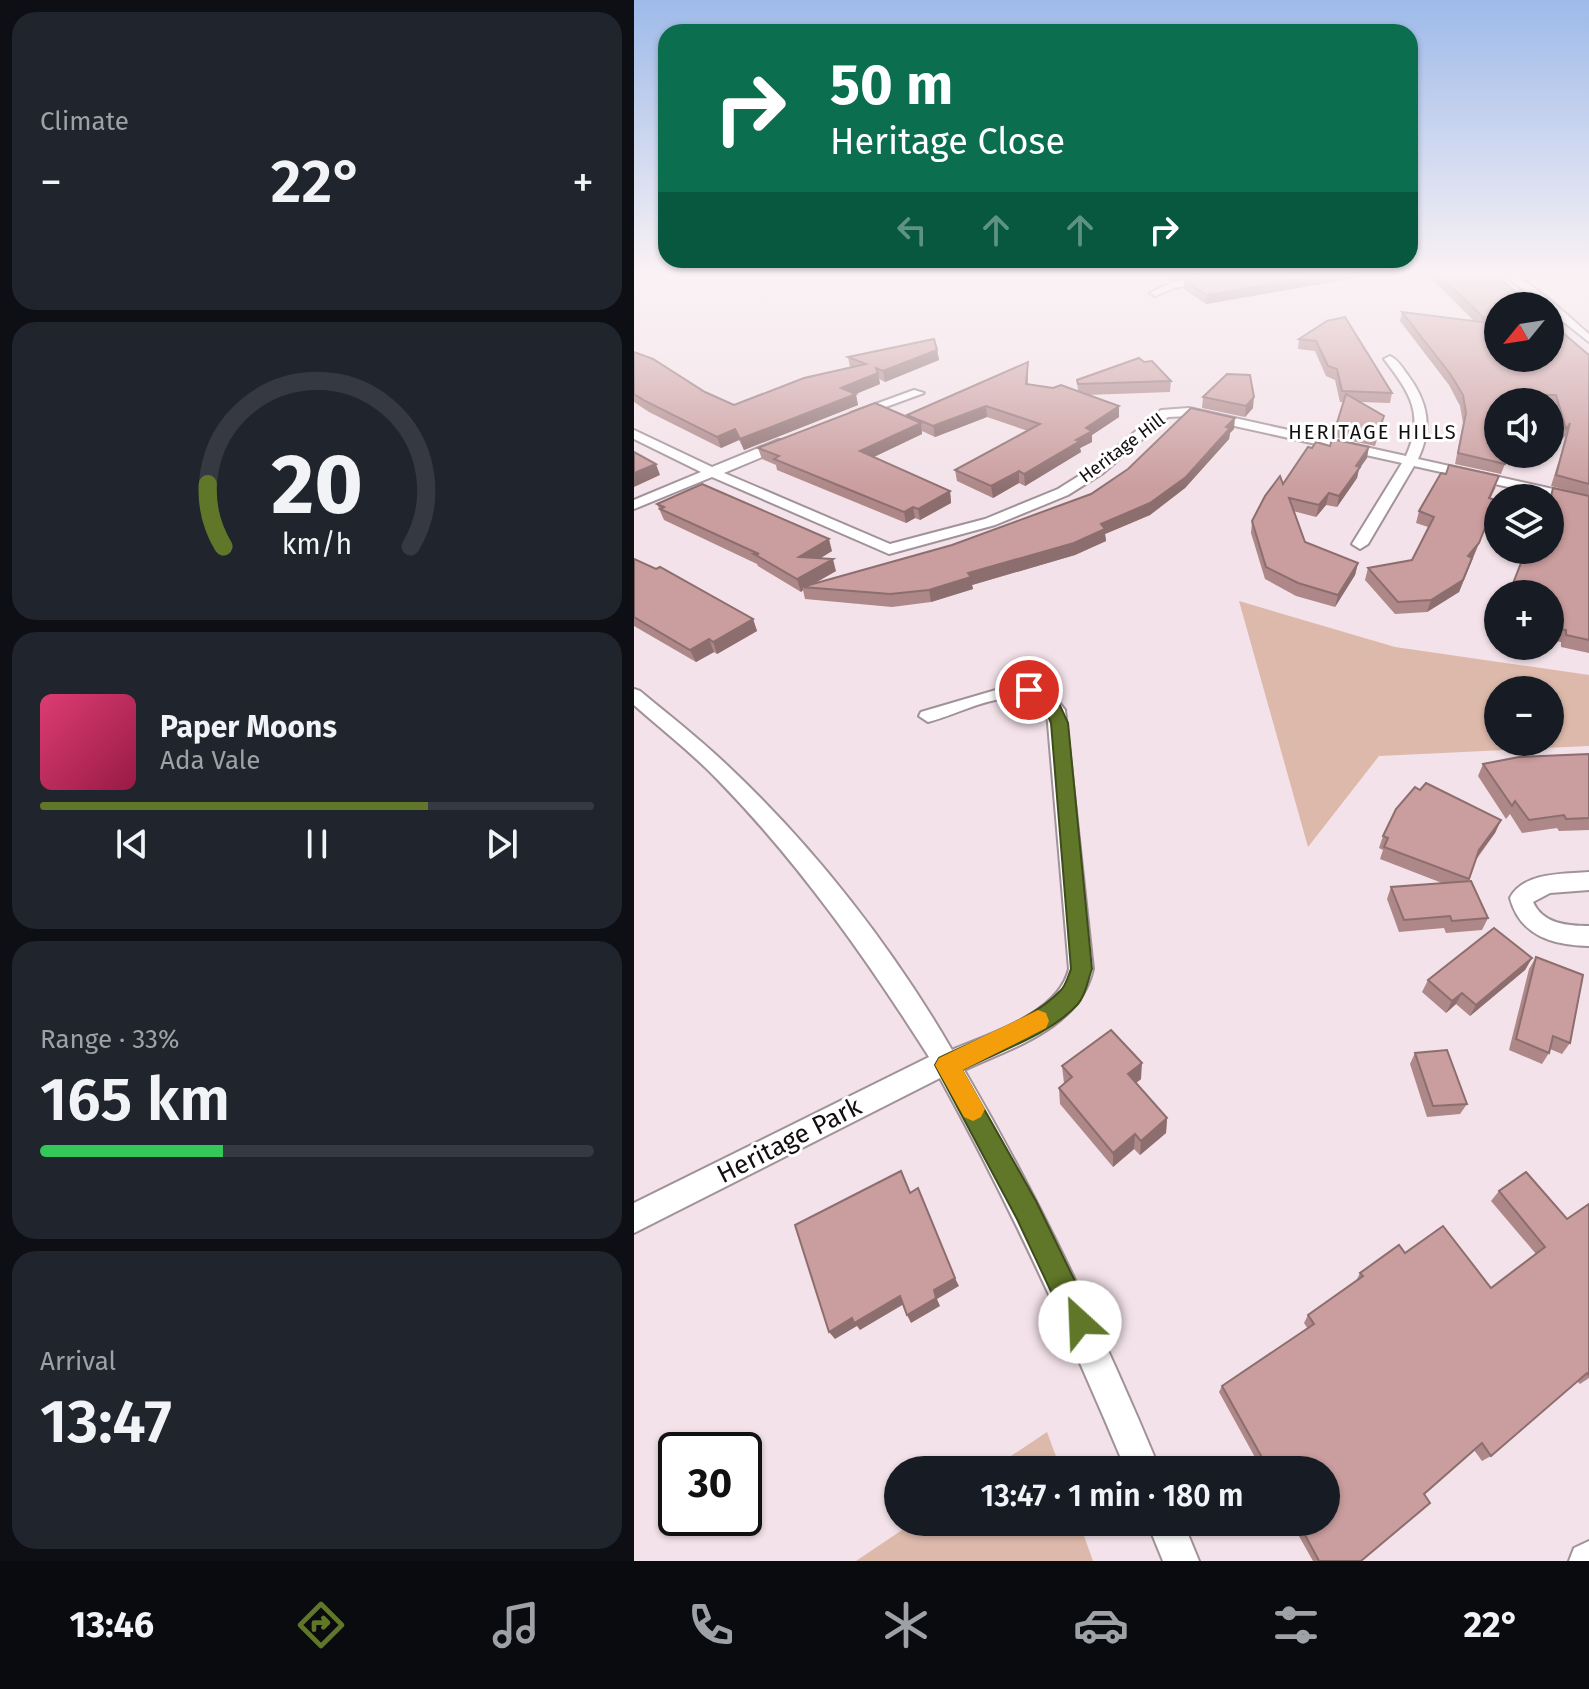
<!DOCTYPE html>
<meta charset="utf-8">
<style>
body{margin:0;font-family:"Fira Sans",sans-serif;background:#20242c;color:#f1f3f6;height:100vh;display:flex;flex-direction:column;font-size:30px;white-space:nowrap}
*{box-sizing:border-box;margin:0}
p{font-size:26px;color:#9ea1a6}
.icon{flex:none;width:44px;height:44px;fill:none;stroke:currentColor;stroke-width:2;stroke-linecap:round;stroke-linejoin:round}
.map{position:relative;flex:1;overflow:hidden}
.panel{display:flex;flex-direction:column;gap:12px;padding:12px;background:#0d0f14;width:634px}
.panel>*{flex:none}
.hud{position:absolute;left:24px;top:24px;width:760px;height:244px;border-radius:24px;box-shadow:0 2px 6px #0004;background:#0b6e4f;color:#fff;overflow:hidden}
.needle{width:52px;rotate:240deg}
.fabs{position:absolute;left:850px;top:292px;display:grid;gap:16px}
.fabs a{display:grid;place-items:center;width:80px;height:80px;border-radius:50%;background:#171b24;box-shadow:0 2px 6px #0004;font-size:40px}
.speed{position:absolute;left:24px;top:1432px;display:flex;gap:16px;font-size:40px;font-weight:700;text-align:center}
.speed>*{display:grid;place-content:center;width:104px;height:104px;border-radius:50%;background:#171b24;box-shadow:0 2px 6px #0004;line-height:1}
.speed .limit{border:4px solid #111;border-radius:12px;background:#fff;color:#111}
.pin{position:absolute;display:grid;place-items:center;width:68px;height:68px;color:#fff;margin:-34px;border:4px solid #fff;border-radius:50%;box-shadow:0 2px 8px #0007}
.me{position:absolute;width:88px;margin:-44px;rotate:335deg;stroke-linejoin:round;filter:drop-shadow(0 0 6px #0008)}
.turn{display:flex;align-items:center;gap:28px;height:168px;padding:0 40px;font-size:36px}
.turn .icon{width:104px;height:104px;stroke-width:2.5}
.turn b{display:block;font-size:56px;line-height:68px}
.lanes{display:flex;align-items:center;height:76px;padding:0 40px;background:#0003;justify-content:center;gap:40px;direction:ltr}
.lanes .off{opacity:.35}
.big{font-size:60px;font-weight:600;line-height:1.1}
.panel .tile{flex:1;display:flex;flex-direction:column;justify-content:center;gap:12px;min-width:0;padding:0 28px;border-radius:24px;background:#20242c}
.panel .dial{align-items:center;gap:0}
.dial svg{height:208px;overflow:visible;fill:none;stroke:#363941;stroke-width:7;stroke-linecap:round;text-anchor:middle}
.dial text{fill:#f1f3f6;stroke:none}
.song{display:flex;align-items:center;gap:24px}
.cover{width:96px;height:96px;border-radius:12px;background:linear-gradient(135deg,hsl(340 70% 55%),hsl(340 70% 35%))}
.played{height:8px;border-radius:4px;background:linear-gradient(90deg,#607628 70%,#363941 70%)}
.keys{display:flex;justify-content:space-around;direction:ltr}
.heat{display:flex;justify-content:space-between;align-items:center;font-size:44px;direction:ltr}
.charge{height:12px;border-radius:6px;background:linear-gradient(90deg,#34c759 33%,#363941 0)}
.trip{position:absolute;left:250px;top:1456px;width:456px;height:80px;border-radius:40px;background:#171b24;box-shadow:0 2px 6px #0004;font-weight:600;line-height:80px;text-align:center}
.tab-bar{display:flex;height:128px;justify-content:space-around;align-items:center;background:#090b0e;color:#9ea1a6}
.tab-bar .icon{width:56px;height:56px}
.tab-bar .active{color:#607628}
.tab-bar b{font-size:36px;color:#f1f3f6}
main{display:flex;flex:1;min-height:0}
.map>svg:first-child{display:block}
.green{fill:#dcb9ab;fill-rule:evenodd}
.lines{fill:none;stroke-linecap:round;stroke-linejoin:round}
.street-casing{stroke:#a19299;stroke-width:4}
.street{fill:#fff;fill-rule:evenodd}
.wall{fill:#ae8788}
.shaded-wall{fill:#8d6e6f}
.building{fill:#ca9d9e;stroke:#8d6e6f;stroke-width:2}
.route{fill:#607628;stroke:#3e4d1a;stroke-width:2}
.slow{fill:#f59e0b}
.labels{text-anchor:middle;stroke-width:6;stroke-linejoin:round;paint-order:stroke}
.far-street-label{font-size:18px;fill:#130e10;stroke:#fff}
.far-neighbourhood-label{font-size:20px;letter-spacing:2px;fill:#130e10;stroke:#fff}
.near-street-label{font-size:26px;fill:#130e10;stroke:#fff}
</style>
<main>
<section class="panel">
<div class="tile"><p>Climate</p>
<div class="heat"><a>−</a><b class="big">22°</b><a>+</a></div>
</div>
<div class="tile dial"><svg viewBox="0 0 100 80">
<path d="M14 69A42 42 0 1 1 86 69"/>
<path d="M14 69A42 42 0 0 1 8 45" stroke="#607628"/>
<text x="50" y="56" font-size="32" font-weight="700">20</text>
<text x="50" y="72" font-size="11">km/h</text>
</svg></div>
<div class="tile">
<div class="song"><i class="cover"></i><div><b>Paper Moons</b><p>Ada Vale</p></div></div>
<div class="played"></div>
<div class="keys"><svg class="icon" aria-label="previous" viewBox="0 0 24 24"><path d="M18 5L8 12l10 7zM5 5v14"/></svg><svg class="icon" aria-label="pause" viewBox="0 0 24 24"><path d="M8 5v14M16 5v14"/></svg><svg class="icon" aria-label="next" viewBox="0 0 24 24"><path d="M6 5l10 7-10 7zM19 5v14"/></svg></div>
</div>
<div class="tile"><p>Range · 33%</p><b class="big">165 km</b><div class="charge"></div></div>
<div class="tile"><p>Arrival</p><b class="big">13:47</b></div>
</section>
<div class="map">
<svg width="955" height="1561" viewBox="0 0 955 1561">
<rect width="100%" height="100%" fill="#f3e2e9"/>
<g class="green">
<path d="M605 601 761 647 955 675V746L745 756 674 847ZM864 690H916V742H864Z"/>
<polygon points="413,1432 427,1470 356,1470"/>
<polygon points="280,1522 445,1522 459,1561 222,1561"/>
</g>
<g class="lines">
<g class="street-casing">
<g id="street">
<polygon points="606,272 627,272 540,288 521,296 516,293 538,282"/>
<path d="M867 272C889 272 936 318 955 334V342L916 311V306H909Z"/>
<path d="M756 356C764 360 768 367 773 374 794 402 799 427 784 459L955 497V505L780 466 734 544 726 549 718 544 768 463 555 416 534 417 469 473 434 495 361 525 255 554 78 477 0 509V500L67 472 0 439V430L78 467 144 440H154V446L90 473 256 544 351 519 424 489 459 467 527 410 555 408 772 456C791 414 776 393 750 359Z"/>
<polygon points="280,390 290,393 227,416 217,413"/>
<path d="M379 685C401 686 418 691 431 710L459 969C445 1029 379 1047 330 1070 405 1198 469 1333 526 1470H492C436 1336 376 1205 306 1078L0 1233V1203L295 1057C232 958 165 863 83 779 57 752 27 729 0 705V689L6 691C36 716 67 740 95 767 181 848 259 948 318 1050 357 1033 424 1014 435 969L413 712C381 679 331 713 294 722L285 716 287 712Z"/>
<path d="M955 872V890L916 893 899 902C909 924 933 926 955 926V946C919 945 886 936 876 898 889 872 930 874 955 872Z"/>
<polygon points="513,1522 549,1522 565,1561 529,1561"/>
<polygon points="955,1541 955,1561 935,1561 940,1548"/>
</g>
</g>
<use href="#street" class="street"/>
</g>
<g class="wall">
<polygon points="519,272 589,272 535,280"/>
<polygon points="598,272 756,272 572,304 550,289 550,280"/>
<polygon points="791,272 853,272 955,355 955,653 927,647 927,642 916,640 916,594 875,594 892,550 916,550 916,498 915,498 919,488 951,495 917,486 933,434 928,440 919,405 916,405 916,402 864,402 875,454 867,474 821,464 829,423 826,406 815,385 766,321 768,312 840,321"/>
<polygon points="693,321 758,393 756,403 726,402 750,416 741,446 700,437 710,402 706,402 701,380 692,376 681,351 664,349 665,339"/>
<polygon points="303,350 305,360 251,382 245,379 246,384 221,394 224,405 110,450 105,440 87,448 15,412 0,402 0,352 71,392 100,405 216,367 214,357"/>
<polygon points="394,372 394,384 444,391 443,380 537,381 536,392 453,395 485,406 485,417 458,435 458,442 446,448 447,452 391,486 385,483 359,498 323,481 321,470 394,431 353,417 301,437 288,431 288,434 240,457 316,491 317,503 286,520 281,518 272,523 143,470 142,465 128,459 124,448 273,417 273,415"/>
<polygon points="569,397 619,408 611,417 568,408"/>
<polygon points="600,429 596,433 595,439 551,488 516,515 471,534 472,541 441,555 338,585 339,589 297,602 258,607 171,599 169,590 167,592 124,566 123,564 30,520 23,504 198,551 187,558 202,571 181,583 318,545 457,494"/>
<polygon points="733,458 725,469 723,478 703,507 692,505 682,517 659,511 671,542 724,563 721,575 701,607 662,596 631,579 617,533 618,521 649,484"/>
<polygon points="862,487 856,499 862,500 858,512 825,592 793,612 761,614 731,580 734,568 778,560 794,527 782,523 785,511"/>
<polygon points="0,559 119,619 123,631 83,654 80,652 62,662 0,626"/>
<polygon points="955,754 955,830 925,831 923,828 888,833 876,814 872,819 844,776 849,764"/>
<polygon points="786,790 867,820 861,833 842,860 834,881 854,918 848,930 812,933 810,928 765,932 753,899 757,887 808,883 746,859 749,850 745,848 749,836"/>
<polygon points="902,957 936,1043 928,1054 916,1049 915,1053 908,1064 875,1050 895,969"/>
<polygon points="898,958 891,970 836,1016 822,1004 812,1013 788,992 794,980"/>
<polygon points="781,1053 833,1104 826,1114 793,1117 776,1064"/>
<polygon points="428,1066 507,1079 502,1083 533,1118 532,1133 506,1155 500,1149 479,1167 426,1104 425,1088 430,1083"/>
<polygon points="865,1191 933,1219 955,1204 955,1378 946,1384 943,1381 857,1456 848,1461 840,1450 790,1494 727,1561 679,1561 657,1522 692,1522 692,1470 628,1470 585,1392 588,1386 674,1329 670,1323 674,1315 722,1281 726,1273 771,1253 857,1288 902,1254 857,1201"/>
</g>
<g class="shaded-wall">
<polygon points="535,272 589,272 535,280"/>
<polygon points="707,272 756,272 572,304 573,295"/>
<polygon points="303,350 305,360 251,382 249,371"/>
<polygon points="244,373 246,384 210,399 207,388"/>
<polygon points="222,394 224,405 110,450 106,439"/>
<polygon points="620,397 619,408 611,417 612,406"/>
<polygon points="352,406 353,417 301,437 299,426"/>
<polygon points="485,406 485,417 458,435 458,442 446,448 447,452 391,486 390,474 442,440 452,428"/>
<polygon points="601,418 600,429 596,433 595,439 551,488 516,515 471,534 472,541 441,555 338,585 339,589 297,602 295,590 334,573 467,524 592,427"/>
<polygon points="287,423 288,434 229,462 226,451"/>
<polygon points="101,429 105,440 87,448 83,437"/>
<polygon points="735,447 733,458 725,469 723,478 703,507 705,496 722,466"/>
<polygon points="22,464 26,475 0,487 0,473"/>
<polygon points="385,471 385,483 359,498 357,486"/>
<polygon points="316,491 317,503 286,520 284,509"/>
<polygon points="695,493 692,505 682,517 685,505"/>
<polygon points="862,500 825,592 793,612 797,600"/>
<polygon points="279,507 281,518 272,523 270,512"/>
<polygon points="195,539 198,551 168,569 165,557"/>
<polygon points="199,559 202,571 174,587 168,587 169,590 167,592 163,579"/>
<polygon points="724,563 721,575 701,607 704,595"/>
<polygon points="119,619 123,631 83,654 79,642"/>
<polygon points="75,639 80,652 62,662 56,650"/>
<polygon points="867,820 861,833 839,862 845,850"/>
<polygon points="898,958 891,970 836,1016 842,1005"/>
<polygon points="828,993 822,1004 812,1013 818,1001"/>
<polygon points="508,1063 507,1079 493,1090 494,1074"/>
<polygon points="533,1118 532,1133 506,1155 507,1141"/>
<polygon points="501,1134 500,1149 479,1167 479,1153"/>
<polygon points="321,1278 325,1286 303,1299 306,1306 277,1323 273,1315 300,1290"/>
<polygon points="266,1296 270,1304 226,1330 223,1326 201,1339 195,1332 218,1318"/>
</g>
<g class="building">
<polygon points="598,272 707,272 573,295 550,280"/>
<polygon points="802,272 853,272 864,277 897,306 864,306 864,358 916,358 916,322 955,355 955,484 922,475 936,423 932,429 922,395 886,395 886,402 864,402 864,454 875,454 871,464 824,453 832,413 829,395 817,375 768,312 855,323"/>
<polygon points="711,317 758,393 708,391 703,369 694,366 682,341 665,339 693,321"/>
<polygon points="300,339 303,350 249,371 242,368 244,373 207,388 222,394 106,439 101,429 83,437 11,401 0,394 0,352 19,359 71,392 100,405 170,378 232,364 214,357"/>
<polygon points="505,358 510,362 518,361 537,381 444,384 443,380"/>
<polygon points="394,362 392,384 419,388 427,385 485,406 452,428 458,431 442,440 446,441 390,474 385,471 357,486 321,470 406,424 352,406 299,426 273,415"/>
<polygon points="593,374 616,375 620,397 612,406 569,397"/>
<polygon points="712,394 750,416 743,435 702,426"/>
<polygon points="241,403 287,423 226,451 316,491 284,509 279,507 270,512 140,459 145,456 124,448"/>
<polygon points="557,408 601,418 592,427 596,428 552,477 516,503 467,524 471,529 440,543 334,573 337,577 295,590 256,594 168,587 318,545 457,494 494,469"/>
<polygon points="698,439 735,447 722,466 726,467 705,496 695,493 685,505 655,498 671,542 724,563 704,595 664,583 632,567 618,521 631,496 646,476 649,484 674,447 678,448 682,442 696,446"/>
<polygon points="0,452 22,464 0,473"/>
<polygon points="815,465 865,476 855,498 862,500 845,543 834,556 838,558 829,580 797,600 764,602 734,568 778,560 800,517 785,511 807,473 812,474"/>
<polygon points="68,484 195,539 165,557 199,559 163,579 120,554 125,554 26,509 30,507 23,504"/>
<polygon points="919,488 955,496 955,640 932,635 932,630 916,627 916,594 877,594 878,586 892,550 916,550 916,501"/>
<polygon points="0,559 22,569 26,567 119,619 79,642 75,639 56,650 0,617"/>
<polygon points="955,754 955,818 932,819 930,815 895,820 881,801 878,806 849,764 885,757"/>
<polygon points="792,783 867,820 845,850 835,879 750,847 754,838 749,836 762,809 781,787 786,790"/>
<polygon points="837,881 854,918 818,921 816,916 770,920 757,887"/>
<polygon points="860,928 898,958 842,1005 828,993 818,1001 794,980"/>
<polygon points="902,957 949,975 936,1043 919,1036 915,1053 882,1039"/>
<polygon points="477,1030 508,1063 494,1074 533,1118 507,1141 501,1134 479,1153 425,1088 438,1077 428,1066"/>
<polygon points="813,1050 833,1104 799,1106 781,1053"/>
<polygon points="267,1171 276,1193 284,1188 321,1278 300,1290 302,1298 273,1315 266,1296 220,1323 218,1318 195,1332 161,1225"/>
<polygon points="892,1172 933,1219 955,1204 955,1375 953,1373 857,1456 848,1443 790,1494 796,1503 727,1561 685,1561 664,1522 692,1522 692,1470 635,1470 588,1386 680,1324 674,1315 729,1276 726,1273 765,1245 771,1253 809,1226 857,1288 911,1247 865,1191"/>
</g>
<linearGradient id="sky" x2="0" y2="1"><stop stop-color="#9dbae9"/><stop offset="0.56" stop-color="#faf2f5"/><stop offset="1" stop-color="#faf2f5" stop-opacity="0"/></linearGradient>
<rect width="955" height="490" fill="url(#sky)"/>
<path class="route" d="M395 685 423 699 434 723 458 969C454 979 452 995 444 1004 416 1035 365 1051 328 1070L402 1201 456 1312 460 1322 456 1332 446 1336 436 1332 383 1219 301 1065 305 1058C341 1040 399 1020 426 991 432 986 434 976 437 969L417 723 410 706 387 690Z"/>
<polygon class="slow" points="404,1010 412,1013 415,1021 412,1028 329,1070 351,1109 347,1117 339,1121 330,1117 301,1065 305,1058"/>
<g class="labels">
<g class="far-street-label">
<text transform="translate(488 448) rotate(-37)" y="6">Heritage Hill</text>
</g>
<g class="far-neighbourhood-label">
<text x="739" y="439">HERITAGE HILLS</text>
</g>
<g class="near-street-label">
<text transform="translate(155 1140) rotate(-27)" y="9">Heritage Park</text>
</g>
</g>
</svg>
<div class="fabs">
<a><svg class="needle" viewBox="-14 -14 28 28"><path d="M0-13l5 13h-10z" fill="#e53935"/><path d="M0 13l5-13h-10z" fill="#9ea1a6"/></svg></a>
<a><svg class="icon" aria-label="sound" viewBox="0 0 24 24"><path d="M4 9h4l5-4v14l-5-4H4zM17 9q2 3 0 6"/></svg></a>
<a><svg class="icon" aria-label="layers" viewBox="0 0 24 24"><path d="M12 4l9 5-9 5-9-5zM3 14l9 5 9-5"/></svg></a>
<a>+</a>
<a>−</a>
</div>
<div class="speed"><div class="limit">30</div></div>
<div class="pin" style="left:395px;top:690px;background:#d93025"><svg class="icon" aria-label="arrive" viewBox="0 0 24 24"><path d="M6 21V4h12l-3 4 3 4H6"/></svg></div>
<svg class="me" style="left:446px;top:1322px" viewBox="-20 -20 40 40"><circle r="19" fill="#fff"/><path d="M0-13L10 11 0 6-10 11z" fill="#607628"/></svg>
<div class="trip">13:47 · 1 min · 180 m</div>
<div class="hud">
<div class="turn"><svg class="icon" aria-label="right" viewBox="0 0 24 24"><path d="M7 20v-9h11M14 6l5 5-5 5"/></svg><div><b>50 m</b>Heritage Close</div></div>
<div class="lanes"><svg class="icon off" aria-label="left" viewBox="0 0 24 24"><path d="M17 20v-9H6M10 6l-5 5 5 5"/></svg><svg class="icon off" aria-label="ahead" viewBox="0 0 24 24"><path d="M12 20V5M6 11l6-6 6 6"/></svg><svg class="icon off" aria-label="ahead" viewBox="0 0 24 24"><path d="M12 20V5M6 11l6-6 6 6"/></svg><svg class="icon" aria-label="right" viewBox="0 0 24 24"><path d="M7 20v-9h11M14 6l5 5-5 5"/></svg></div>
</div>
</div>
</main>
<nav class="tab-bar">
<b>13:46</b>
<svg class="icon active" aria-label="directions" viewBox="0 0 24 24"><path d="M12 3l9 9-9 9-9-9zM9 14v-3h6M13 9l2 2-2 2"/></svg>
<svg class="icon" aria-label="music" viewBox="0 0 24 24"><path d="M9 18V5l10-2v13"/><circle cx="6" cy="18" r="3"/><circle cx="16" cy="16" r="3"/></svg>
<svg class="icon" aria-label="phone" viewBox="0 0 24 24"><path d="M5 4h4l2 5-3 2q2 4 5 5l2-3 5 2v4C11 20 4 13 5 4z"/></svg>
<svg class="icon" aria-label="climate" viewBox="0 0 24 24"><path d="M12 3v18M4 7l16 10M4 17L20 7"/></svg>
<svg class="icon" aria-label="car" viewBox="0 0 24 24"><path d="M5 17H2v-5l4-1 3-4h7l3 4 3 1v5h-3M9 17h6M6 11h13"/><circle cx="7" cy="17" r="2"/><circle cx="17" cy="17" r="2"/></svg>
<svg class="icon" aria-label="filters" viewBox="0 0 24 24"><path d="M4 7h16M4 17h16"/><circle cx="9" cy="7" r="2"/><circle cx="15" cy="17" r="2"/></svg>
<b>22°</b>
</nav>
